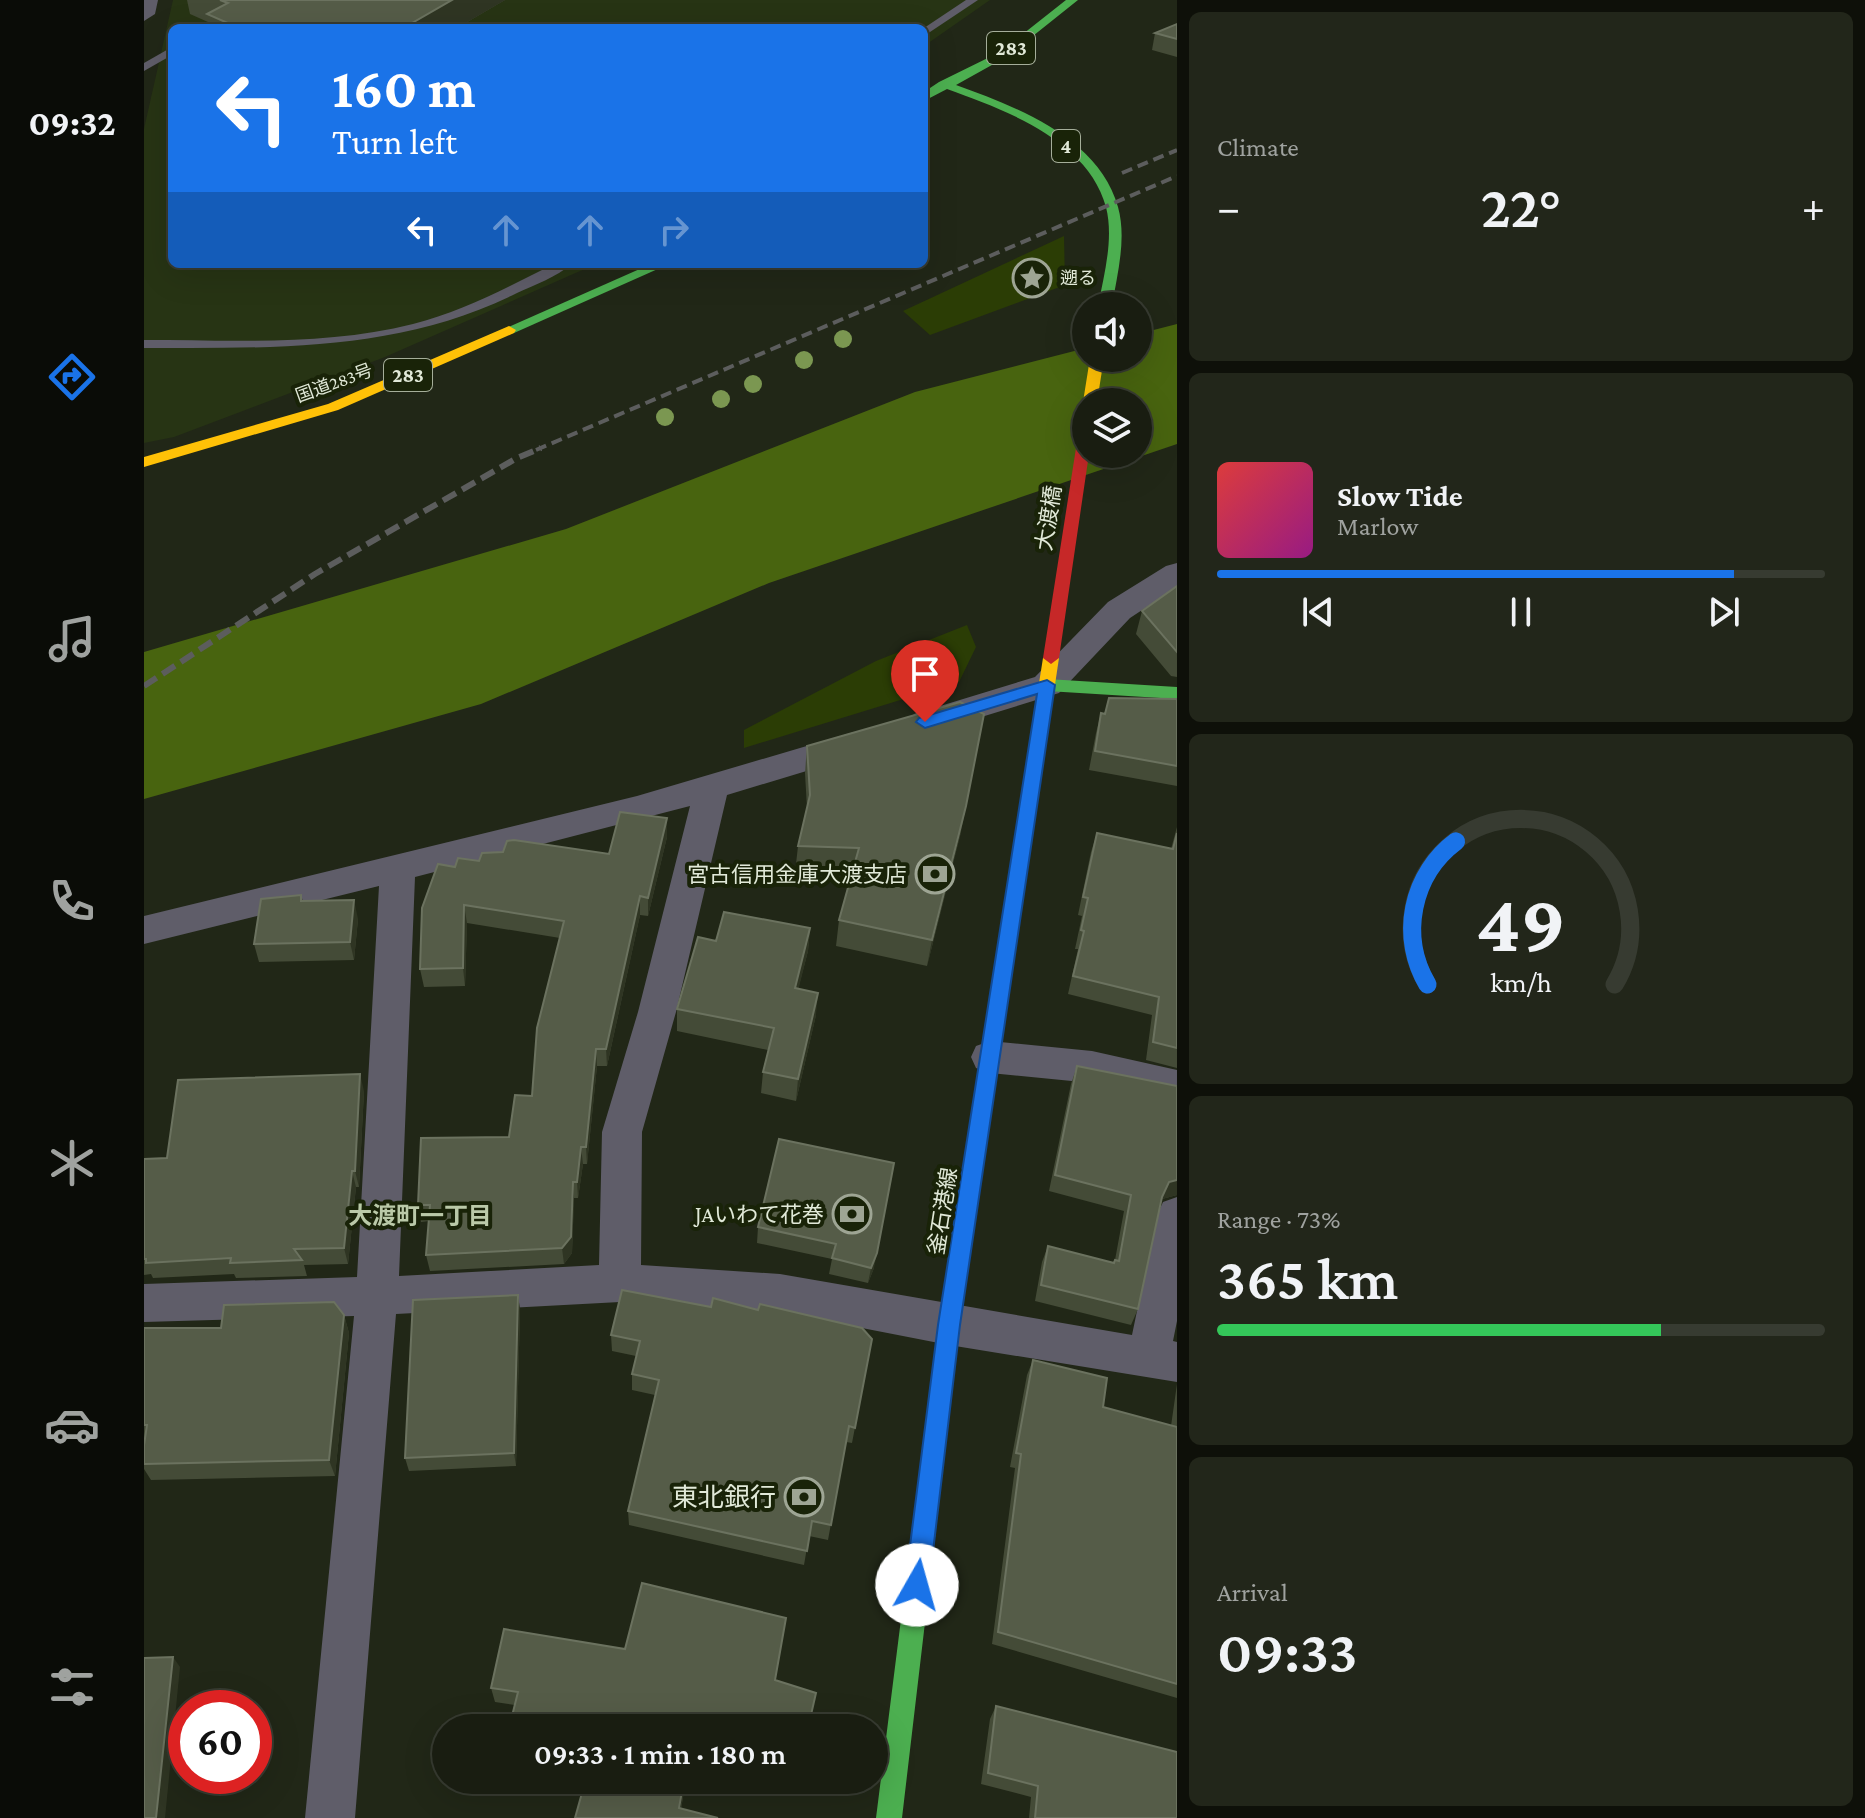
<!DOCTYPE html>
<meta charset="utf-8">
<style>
body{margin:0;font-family:"Crimson Pro","Noto Sans JP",serif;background:#22261a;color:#f1f3f6;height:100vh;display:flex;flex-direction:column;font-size:30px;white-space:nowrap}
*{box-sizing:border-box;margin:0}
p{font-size:26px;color:#9fa29f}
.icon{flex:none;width:44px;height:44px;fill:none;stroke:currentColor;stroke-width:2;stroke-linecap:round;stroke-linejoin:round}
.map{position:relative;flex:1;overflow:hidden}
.details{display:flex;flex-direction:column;gap:12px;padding:12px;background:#0e1009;width:688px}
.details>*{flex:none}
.banner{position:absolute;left:24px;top:24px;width:760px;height:244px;border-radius:12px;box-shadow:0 8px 32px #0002,0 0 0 2px #373b31;background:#1a73e8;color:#fff;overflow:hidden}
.buttons{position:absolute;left:928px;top:292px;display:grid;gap:16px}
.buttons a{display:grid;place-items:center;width:80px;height:80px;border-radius:50%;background:#191d11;box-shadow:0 8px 32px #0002,0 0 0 2px #373b31;font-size:40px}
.speed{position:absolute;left:24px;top:1690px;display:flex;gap:16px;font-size:40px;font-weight:700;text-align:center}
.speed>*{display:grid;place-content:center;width:104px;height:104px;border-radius:50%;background:#191d11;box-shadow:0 8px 32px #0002,0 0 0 2px #373b31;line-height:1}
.speed .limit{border:12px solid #d22;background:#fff;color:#111}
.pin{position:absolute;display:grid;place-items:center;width:68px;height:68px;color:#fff;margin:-82px -34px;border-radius:50% 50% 50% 0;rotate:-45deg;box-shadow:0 0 8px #0007}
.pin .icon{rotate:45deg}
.me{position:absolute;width:88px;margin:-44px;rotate:7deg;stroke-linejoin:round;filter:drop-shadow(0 0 6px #0008)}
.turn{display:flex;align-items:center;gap:28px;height:168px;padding:0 32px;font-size:36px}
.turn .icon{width:104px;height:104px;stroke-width:2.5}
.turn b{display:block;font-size:56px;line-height:68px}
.lanes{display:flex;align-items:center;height:76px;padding:0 32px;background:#0003;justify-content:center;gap:40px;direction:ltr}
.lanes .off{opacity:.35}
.big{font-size:60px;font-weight:600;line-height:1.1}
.details .tile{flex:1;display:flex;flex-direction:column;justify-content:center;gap:12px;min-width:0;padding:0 28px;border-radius:12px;background:#22261a}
.details .dial{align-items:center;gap:0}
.dial svg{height:208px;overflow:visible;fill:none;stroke:#373b31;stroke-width:7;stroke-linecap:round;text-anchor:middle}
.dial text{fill:#f1f3f6;stroke:none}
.song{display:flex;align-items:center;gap:24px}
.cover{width:96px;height:96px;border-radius:12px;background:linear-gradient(135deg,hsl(0 70% 55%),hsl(310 70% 35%))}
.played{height:8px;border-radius:4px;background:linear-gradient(90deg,#1a73e8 85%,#373b31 85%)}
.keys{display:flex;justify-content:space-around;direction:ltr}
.heat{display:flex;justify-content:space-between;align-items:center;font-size:44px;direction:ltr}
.charge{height:12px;border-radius:6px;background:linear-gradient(90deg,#34c759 73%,#373b31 0)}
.trip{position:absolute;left:288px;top:1714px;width:456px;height:80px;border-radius:40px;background:#191d11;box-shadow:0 8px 32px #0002,0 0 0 2px #373b31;font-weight:600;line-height:80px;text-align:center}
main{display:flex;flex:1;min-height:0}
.dock{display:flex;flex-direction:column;width:144px;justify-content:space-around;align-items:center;background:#0a0c07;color:#9fa29f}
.dock .icon{width:56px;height:56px}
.dock .on{color:#1a73e8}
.dock b{font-size:36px;color:#f1f3f6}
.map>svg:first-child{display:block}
.built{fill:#273414}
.green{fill:#2b3d05}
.water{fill:#48640f;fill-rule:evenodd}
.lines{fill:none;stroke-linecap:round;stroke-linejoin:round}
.lane{fill:#5f5d69;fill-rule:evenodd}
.street{fill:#5f5d69;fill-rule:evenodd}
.fast{fill:#4caf50;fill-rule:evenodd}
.slow{fill:#ffc107;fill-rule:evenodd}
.jam{fill:#c62828;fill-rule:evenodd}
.rail-far1{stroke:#5c5d5d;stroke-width:4;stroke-dasharray:11 6;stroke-linecap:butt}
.rail{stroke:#5c5d5d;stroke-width:6;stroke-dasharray:15 7;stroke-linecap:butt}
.tree{fill:#7b9751}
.wall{fill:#444b37}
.shaded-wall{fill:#2f3523}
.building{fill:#555c48;stroke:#6b725f;stroke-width:2}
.route{fill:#1a73e8;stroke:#114b97;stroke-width:2}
.labels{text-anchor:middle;stroke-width:8;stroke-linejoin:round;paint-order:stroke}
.far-poi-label{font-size:18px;fill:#e1e9d8;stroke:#192308;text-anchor:start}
.far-street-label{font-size:18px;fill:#e1e9d8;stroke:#192308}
.shield{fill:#192308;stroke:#a5ae9a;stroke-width:2}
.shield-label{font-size:20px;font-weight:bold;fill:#e1e9d8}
.street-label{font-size:22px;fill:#e1e9d8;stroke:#192308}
.poi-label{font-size:22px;fill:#e1e9d8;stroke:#192308;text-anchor:end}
.neighbourhood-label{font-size:24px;font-weight:bold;fill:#bac9a8;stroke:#192308}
.near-poi-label{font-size:26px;fill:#e1e9d8;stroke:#192308;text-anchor:end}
</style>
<main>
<nav class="dock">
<b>09:32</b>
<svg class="icon on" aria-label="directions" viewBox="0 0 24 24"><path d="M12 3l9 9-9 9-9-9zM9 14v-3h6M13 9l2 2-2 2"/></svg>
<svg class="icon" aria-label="music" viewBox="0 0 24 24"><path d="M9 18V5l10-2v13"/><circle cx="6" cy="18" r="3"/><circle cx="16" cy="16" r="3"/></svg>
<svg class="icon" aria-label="phone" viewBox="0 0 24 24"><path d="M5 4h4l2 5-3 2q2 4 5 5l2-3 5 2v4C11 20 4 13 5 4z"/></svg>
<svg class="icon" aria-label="climate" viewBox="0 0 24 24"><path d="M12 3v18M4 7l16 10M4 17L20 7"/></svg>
<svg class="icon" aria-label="car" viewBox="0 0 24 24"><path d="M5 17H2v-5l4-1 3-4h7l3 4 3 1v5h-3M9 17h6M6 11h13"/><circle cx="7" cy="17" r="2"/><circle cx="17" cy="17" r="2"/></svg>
<svg class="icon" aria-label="filters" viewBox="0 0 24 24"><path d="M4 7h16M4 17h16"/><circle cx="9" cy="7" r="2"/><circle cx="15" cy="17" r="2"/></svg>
</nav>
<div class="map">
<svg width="1033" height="1818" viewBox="0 0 1033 1818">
<rect width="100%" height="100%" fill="#212717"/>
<polygon class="built" points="29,0 846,0 780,46 780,28 28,28 28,264 452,264 241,357 30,437 0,443 0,129"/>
<g class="green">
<polygon points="920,236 921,285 786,335 759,311"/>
<polygon points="823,625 832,647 815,682 600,748 600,730 732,661"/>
</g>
<path class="water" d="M1033 324V444L625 583 337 704 0 799V652L422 529 771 392 942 348V358H994V334ZM942 402H994V454H942Z"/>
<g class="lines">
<g class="lane">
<polygon points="822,0 834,0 780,36 780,28"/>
<polygon points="28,47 28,55 0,71 0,63"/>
<path d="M410 264H427C413 277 390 285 373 293 255 352 128 348 0 348V340C89 340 182 346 269 324 319 311 364 287 410 264Z"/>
</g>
<g class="street">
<polygon points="0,0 14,0 11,14 0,21"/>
<polygon points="1033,563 1033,587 986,618 915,693 782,734 770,730 765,722 770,714 891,677 964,602 1022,566"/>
<path d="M710 732 722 735 727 744 722 753 583 795 532 1012 498 1132 497 1265 636 1274 988 1335 1013 1215 1019 1202 1033 1197V1321L1029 1341 1033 1342V1382L805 1345 636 1312 476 1302 252 1314 211 1818H161L210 1316 0 1322V1284L213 1277 235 886 0 944V916L493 796ZM546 806 494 1012 458 1132 455 1265 255 1276 271 877Z"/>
<polygon points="846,1041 948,1051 1033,1070 1033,1102 948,1083 846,1073 832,1068 827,1057 832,1046"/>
</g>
<g class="fast">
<path d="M922 0H934L864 56 812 85C873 107 955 138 974 207 983 239 973 275 968 306H954C960 275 970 239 962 207 944 140 861 110 803 89L780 101V92L795 82 856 52Z"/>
<polygon points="507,264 525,264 370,333 365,334 358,330"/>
<polygon points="903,679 1033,687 1033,699 903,691 895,685"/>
<polygon points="868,904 874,906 877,911 816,1325 758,1818 732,1818 794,1325 859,911 862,906"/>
</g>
<g class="slow">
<polygon points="365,326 372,330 370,333 194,410 0,467 0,457 184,404"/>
<polygon points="946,358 960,358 953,402 942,402 942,405 939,402"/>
<polygon points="907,652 915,658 877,911 874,916 862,916 859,911 899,658"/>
</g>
<polygon class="jam" points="942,425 942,454 945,454 915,658 907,664 899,658 935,429"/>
<g class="rail-far1">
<polyline points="978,173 1033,150"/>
<polyline points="392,450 1033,176"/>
</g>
<polyline class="rail" points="0,686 171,574 373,458 397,448"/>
</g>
<g class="tree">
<circle cx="699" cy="339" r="9"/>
<circle cx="660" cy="360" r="9"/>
<circle cx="609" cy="384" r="9"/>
<circle cx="577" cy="399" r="9"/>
<circle cx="521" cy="417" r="9"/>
</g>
<g class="wall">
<polygon points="43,0 361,0 313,28 66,28 64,22 46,14"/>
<polygon points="1033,24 1033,57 1008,50 1011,33"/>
<polygon points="1033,586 1033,677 1027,676 992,634 998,611"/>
<polygon points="1033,699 1033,786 945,770 952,733 957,713 961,714"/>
<polygon points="663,746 817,832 783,966 692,946 695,920 708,874 651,873 654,846 663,808 661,773"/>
<polygon points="1033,827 1033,1068 1002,1060 1008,1015 924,994 934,949 931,949 938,916 934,915 947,852 953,833 1027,849"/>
<polygon points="523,837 504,916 496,915 463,1066 453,1066 443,1164 439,1164 434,1198 430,1198 428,1253 420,1264 286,1271 282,1255 285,1221 277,1222 274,1205 365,1137 388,1096 416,938 323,923 321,986 280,987 276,969 311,867 335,861 465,854"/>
<polygon points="157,895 159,901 214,919 210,960 115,962 110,944"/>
<polygon points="666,928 664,951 654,989 672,1015 652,1101 617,1093 619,1072 624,1050 533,1031 533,1009 572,941"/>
<polygon points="933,1066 1033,1086 1033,1195 1018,1199 1017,1202 994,1309 987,1325 891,1301 898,1262 904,1246 969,1263 971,1260 980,1211 905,1191 927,1084"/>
<polygon points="220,1091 215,1187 212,1187 204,1264 160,1265 163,1276 92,1278 90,1274 9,1278 7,1274 0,1275 0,1159 23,1158"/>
<polygon points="635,1139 730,1268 724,1283 685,1274 688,1259 613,1243 614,1227"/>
<polygon points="374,1295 376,1310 372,1466 265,1471 261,1458"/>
<polygon points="200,1315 205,1333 191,1476 7,1480 0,1469 0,1328 77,1328"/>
<polygon points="467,1335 728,1339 708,1443 702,1442 684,1540 665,1536 660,1565 485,1525 484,1511 511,1395 488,1390 488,1374 492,1356 468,1351"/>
<polygon points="889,1360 959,1407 1027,1426 1033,1384 1033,1698 848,1644 871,1468 866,1467 883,1375"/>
<polygon points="631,1680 664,1728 365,1728 371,1705 351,1702 347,1688"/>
<polygon points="852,1706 1033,1818 885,1818 887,1797 837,1784 846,1719"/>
<polygon points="378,1780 542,1780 537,1809 438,1793"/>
</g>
<g class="shaded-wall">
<polygon points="308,0 361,0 313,28 263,28 263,26"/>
<polygon points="822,806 817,832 783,966 788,940"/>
<polygon points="523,818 523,837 504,916 504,898"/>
<polygon points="496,896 496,915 463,1066 462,1049"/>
<polygon points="210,900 214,919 210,960 206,942"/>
<polygon points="320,905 323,923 321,986 319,968"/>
<polygon points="666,928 664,951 649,1011 651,988"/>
<polygon points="674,993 672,1015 652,1101 654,1079"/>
<polygon points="452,1049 453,1066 443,1164 442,1147"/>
<polygon points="216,1074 220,1091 215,1187 211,1171"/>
<polygon points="437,1147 439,1164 434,1198 433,1182"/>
<polygon points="208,1171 212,1187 204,1264 200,1248"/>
<polygon points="1033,1180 1033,1195 1018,1199 1010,1214 1025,1182"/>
<polygon points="429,1182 430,1198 428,1253 420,1264 418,1248"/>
<polygon points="733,1253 730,1268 724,1283 727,1268"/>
<polygon points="374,1295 376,1310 372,1466 370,1453"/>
<polygon points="200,1315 205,1333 191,1476 185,1460"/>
<polygon points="29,1657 36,1667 21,1818 12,1818"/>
<polygon points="540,1780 542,1780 535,1818 535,1808"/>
</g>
<g class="building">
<polygon points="76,0 308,0 263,26 269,28 95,28 63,14 84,3"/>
<polygon points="1033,24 1033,39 1011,33"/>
<polygon points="1033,586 1033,652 998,611"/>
<polygon points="965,698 1033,699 1033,766 951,751 957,713 961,714"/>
<polygon points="816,702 840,714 822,806 788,940 695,920 715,848 654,846 666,795 663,746"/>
<polygon points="476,812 523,818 504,898 496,896 462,1049 452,1049 442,1147 437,1147 433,1182 429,1182 427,1237 418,1248 282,1255 286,1205 274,1205 277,1138 365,1137 371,1095 388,1096 393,1028 420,921 320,905 319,968 276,969 278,908 294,864 311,867 314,858 335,861 338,853 359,852 363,841 370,840 465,854"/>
<polygon points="953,833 1029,849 1033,833 1033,1048 1009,1042 1015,997 929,976 940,931 937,930 944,898 939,897"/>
<polygon points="157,895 157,901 210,900 206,942 110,944 117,899"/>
<polygon points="580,912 666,928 651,988 674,993 654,1079 619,1072 630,1028 533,1009 554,937 572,941"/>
<polygon points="933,1066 1033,1086 1033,1180 1025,1182 1018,1197 994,1309 897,1285 904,1246 970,1263 971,1260 975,1261 987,1195 911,1175"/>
<polygon points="216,1074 211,1171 208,1171 200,1248 150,1249 158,1260 86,1263 87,1258 2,1263 2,1259 0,1259 0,1159 23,1158 34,1080"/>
<polygon points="635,1139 750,1163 733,1253 727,1268 688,1258 692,1244 614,1227"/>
<polygon points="478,1290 567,1307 569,1298 614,1310 616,1304 718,1328 728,1339 711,1428 705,1426 687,1525 668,1521 663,1551 484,1511 515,1380 488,1374 496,1341 467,1335"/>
<polygon points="374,1295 370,1453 261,1458 269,1300"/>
<polygon points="190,1302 200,1315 185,1460 0,1464 0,1445 3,1425 0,1425 0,1328 77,1328 80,1305"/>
<polygon points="889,1360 963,1378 959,1407 1033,1427 1033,1426 1033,1684 854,1632 877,1454 872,1453"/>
<polygon points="498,1583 642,1618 631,1680 672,1693 664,1728 573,1728 550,1721 549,1728 365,1728 374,1692 347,1688 360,1629 481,1649"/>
<polygon points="29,1657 12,1818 0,1818 0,1658"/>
<polygon points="852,1706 1033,1752 1033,1818 891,1818 894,1786 844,1773"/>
<polygon points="433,1780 540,1780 535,1808 574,1818 431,1818 441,1782"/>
</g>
<polygon class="route" points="903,680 911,685 816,1325 785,1585 782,1594 773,1597 765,1594 761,1585 794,1325 893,694 781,728 772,722 775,718"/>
<defs>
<g id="sight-ring" transform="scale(2)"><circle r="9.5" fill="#192308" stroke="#9ea594" stroke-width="1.5"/><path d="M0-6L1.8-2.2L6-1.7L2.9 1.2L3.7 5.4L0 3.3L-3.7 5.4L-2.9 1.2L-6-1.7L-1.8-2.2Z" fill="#9ea594"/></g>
<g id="bank-ring" transform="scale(2)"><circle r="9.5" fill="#192308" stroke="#9ea594" stroke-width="1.5"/><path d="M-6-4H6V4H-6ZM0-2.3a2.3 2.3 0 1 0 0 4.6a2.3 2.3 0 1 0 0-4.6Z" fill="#9ea594"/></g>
</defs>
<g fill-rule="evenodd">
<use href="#sight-ring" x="888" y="278"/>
<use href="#bank-ring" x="791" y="874"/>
<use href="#bank-ring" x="708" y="1214"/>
<use href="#bank-ring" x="660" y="1497"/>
</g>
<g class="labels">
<g class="far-poi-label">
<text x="916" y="284">遡る</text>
</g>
<g class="far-street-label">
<text transform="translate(190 383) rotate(-20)" y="6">国道283号</text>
</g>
<g class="shield">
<rect x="843" y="32" width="48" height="32" rx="6"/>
<rect x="908" y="130" width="28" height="32" rx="6"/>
<rect x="240" y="359" width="48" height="32" rx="6"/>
</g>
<g class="shield-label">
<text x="867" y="55">283</text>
<text x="922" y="153">4</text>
<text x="264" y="382">283</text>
</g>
<g class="street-label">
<text transform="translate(904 518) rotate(-81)" y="8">大渡橋</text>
<text transform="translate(798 1211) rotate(-81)" y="8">釜石港線</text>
</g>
<g class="poi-label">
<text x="763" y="882">宮古信用金庫大渡支店</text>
<text x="680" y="1222">JAいわて花巻</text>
</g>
<g class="neighbourhood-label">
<text x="276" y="1224">大渡町一丁目</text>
</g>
<g class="near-poi-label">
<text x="632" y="1506">東北銀行</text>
</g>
</g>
</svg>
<div class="buttons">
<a><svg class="icon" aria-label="sound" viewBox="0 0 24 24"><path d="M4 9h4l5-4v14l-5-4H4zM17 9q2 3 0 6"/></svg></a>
<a><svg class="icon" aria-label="layers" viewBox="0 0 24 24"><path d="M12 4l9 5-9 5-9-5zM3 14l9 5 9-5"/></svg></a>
</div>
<div class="speed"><div class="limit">60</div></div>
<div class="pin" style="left:781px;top:722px;background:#d93025"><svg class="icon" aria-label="arrive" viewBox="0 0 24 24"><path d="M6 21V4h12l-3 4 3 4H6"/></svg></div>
<svg class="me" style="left:773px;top:1585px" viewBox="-20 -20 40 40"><circle r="19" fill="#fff"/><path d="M0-13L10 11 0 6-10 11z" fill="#1a73e8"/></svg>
<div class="trip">09:33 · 1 min · 180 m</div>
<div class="banner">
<div class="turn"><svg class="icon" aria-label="left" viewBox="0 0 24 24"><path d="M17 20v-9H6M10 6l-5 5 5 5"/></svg><div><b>160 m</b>Turn left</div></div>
<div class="lanes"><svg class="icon" aria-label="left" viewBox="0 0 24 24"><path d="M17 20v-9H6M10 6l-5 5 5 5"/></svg><svg class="icon off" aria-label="ahead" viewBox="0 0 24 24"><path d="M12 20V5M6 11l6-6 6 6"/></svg><svg class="icon off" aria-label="ahead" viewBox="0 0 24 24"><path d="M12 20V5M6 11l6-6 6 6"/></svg><svg class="icon off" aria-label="right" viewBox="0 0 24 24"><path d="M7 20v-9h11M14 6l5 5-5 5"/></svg></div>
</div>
</div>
<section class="details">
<div class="tile"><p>Climate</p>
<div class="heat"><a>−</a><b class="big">22°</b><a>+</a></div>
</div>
<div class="tile">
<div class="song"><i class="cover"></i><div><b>Slow Tide</b><p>Marlow</p></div></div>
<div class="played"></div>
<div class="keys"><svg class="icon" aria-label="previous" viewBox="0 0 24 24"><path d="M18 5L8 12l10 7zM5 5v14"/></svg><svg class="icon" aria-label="pause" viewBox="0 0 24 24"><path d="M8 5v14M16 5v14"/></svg><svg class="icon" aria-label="next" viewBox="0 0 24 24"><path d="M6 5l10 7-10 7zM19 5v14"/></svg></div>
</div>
<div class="tile dial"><svg viewBox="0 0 100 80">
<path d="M14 69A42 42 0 1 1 86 69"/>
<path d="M14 69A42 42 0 0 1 25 14" stroke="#1a73e8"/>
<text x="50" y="56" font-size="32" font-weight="700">49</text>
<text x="50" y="72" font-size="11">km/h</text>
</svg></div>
<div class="tile"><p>Range · 73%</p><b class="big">365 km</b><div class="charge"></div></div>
<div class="tile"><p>Arrival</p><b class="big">09:33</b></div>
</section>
</main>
